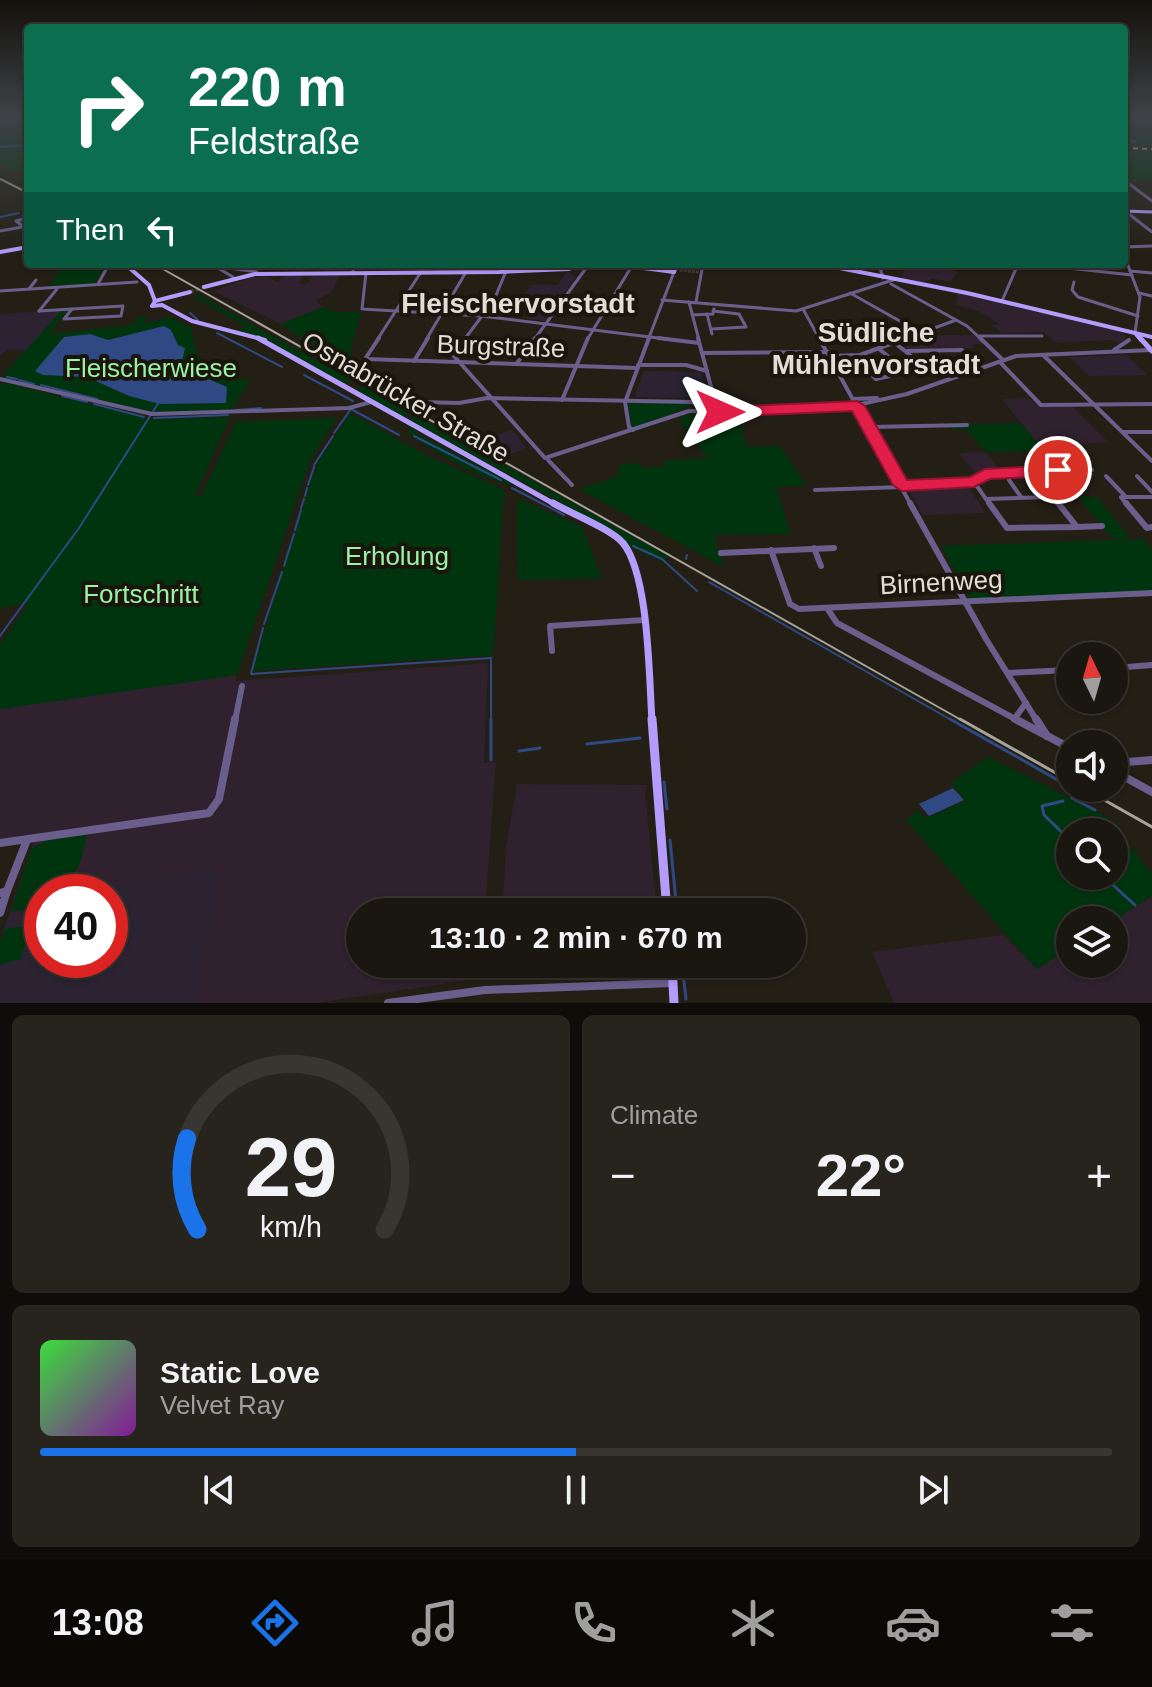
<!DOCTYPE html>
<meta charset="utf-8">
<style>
body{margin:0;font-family:Arial,sans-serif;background:#27241e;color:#f1f3f6;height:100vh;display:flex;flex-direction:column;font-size:30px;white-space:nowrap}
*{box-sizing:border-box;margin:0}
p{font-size:26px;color:#9f9f9f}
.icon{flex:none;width:44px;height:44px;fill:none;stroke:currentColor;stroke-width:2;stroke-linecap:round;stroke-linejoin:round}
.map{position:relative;height:1003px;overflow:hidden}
.sheet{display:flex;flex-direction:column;gap:12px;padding:12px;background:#0e0d09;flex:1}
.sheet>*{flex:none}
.banner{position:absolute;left:24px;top:24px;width:1104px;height:244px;border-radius:8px;box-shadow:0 2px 6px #0004,0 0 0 2px #383630;background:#0b6e4f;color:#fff;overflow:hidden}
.needle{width:52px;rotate:355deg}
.buttons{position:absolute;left:1056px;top:642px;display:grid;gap:16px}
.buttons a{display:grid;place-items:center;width:72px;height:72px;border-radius:50%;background:#1a1710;box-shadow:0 2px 6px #0004,0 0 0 2px #383630;font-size:40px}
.speed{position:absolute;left:24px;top:874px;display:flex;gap:16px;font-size:40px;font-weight:700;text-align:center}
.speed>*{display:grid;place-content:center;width:104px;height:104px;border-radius:50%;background:#1a1710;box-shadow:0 2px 6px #0004,0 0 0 2px #383630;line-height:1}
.speed .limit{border:12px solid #d22;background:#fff;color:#111}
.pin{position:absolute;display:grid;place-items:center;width:68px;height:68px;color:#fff;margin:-34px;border:4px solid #fff;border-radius:50%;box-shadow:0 2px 8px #0007}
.me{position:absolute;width:88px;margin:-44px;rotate:90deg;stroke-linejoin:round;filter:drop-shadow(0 0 6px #0008)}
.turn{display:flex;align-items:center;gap:28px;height:168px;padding:0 32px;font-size:36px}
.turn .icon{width:104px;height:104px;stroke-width:2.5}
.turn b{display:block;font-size:56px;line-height:68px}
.then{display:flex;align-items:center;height:76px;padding:0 32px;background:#0003;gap:16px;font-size:30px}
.big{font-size:60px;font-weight:800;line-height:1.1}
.sheet .tile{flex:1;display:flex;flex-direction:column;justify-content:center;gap:12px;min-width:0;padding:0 28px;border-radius:12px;background:#27241e}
.sheet .dial{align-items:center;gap:0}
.dial svg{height:208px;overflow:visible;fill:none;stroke:#383630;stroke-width:7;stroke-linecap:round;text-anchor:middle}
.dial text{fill:#f1f3f6;stroke:none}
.song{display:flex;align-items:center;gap:24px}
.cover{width:96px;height:96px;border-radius:12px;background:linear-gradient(135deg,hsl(120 70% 55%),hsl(290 70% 35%))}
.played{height:8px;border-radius:4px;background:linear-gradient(90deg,#1a73e8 50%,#383630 50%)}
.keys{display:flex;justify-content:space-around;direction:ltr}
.heat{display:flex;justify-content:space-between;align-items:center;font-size:44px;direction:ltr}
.sheet .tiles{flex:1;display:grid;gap:12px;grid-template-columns:1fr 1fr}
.tile:last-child{grid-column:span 2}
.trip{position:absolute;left:346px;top:898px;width:460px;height:80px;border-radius:40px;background:#1a1710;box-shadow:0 2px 6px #0004,0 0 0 2px #383630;font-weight:800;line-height:80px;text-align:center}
.tab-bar{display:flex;height:128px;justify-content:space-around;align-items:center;background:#0a0906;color:#9f9f9f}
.tab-bar .icon{width:56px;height:56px}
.tab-bar .selected{color:#1a73e8}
.tab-bar b{font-size:36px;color:#f1f3f6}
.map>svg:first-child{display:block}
.commercial{fill:#2f212e;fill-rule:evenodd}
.education{fill:#2b2332}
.green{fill:#00340e;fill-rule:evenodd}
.water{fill:#2e4984}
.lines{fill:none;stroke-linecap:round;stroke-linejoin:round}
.stream-far1{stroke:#2e4984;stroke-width:2}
.stream{stroke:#2e4984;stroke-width:3}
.ferry{stroke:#d6dff1;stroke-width:2;stroke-dasharray:5 4;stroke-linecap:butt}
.minor-tunnel{stroke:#403c32;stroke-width:3;stroke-dasharray:3 1;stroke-linecap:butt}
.major-tunnel{stroke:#403c32;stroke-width:4;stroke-dasharray:4 2;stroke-linecap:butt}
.minor-far3{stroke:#695e8c;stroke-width:3}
.minor-far2{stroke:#695e8c;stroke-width:4}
.minor-far1{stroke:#695e8c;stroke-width:6}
.minor{stroke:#695e8c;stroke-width:8}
.major-far4{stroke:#b49cfd;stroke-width:3}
.major-far3{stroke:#b49cfd;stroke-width:4}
.major-far2{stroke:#b49cfd;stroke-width:5}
.major-far1{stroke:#b49cfd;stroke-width:7}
.major{stroke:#b49cfd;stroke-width:9}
.rail-far1{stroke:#a6a39b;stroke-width:2}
.rail{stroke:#a6a39b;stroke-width:3}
.route{fill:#e11d48;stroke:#92132f;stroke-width:2}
.labels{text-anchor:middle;stroke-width:8;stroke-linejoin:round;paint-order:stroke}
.street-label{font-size:26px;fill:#e1ded7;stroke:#1a160c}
.park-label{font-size:26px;fill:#9bf2a7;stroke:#1a160c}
.far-district-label{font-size:28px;font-weight:bold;fill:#e1ded7;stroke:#1a160c}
</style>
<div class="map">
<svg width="1152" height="1003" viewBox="0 0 1152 1003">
<rect width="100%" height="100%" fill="#231f15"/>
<g class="commercial">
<polygon points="892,264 933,264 957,272 951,282 931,278 927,283 901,278 904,271"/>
<polygon points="283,275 303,275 300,284 308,283 312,276 340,275 331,293 316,300 323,307 281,324 213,291 253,277 266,276 278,282"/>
<polygon points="958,293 1122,332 1126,338 1120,343 1111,340 1056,343 1044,332 1001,333 992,325 999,324 979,311 956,305"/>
<polygon points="925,335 976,335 984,344 972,344 974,348 908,349 901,344"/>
<polygon points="1028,398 1045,407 1072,406 1108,442 1040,447 1002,399"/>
<polygon points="986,452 1001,473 978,476 959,453"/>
<polygon points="967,484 985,513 923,515 906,486"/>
<path d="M488 663 484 763H496L485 912H360V964H478L474 979 317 1003H0V941L36 835 0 840V709L237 675 236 681ZM42 892H110V960H42Z"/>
<polygon points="517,784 648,785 645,792 657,912 502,912 506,847"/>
<polygon points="1152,896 1152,1003 894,1003 872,952 1003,935 1037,969 1070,948 1070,964 1114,964 1114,920"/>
<polygon points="500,964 658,964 635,973 499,979"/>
</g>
<g class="education">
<polygon points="567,271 576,277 544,321 526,318 533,301 522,299 531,285 558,285"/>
<polygon points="62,310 27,350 7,350 0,356 0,314"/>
<polygon points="1126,355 1147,375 1089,376 1069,357"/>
<polygon points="643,371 701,372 709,398 635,397"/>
<polygon points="512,430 527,448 508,455 489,445 485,438"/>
<polygon points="220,870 194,1003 0,1003 0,941 7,921 42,917 42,960 110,960 110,892 63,892"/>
</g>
<g class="green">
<polygon points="0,117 28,117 28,173 13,171 0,164"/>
<rect x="1124" y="117" width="28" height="28"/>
<polygon points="1124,150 1152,152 1152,180 1124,179"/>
<polygon points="64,264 106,264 94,285 49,288"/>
<polygon points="197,294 411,413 403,417 355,391 362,387 351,380 345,383 352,388 348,388 268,340 235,331 247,327 193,296"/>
<polygon points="323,307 333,312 361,312 350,351 360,365 308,342 281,324"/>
<path d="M62 310H67L50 334 142 324H134L138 317 146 316 144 324 169 317 192 328C194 365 211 381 250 380L231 411 148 413 1 378Z"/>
<polygon points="3,382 150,419 230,417 195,496 202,495 236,422 337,418 310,460 237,675 0,709 0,645 29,603 0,608 0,386"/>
<polygon points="628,403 688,403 691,406 634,428 631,426"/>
<polygon points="350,413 426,455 504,490 493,655 252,671 316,465"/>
<polygon points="695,413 725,418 727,425 721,423 745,428 741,432 748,447 780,446 806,485 776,487 791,534 714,535 724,567 579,489 616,477 621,464 640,463 642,468 666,467 663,461 707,458 678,419"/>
<polygon points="413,414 669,557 663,562 630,547 610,530 405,418 413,422 410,416"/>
<polygon points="1021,423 1043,450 986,452 966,429 952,430 949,425"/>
<path d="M409 425 420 435 517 485C480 482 441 454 410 436Z"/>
<polygon points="1078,497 1097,497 1130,538 1112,538"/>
<polygon points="517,498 582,527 602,578 518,580"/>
<polygon points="1143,539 1152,549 1152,591 970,599 941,546"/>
<path d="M988 757 1107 817 1152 874V896L1114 920H1070V948L1037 969 906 820 917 811 927 818 966 801 951 783ZM1114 832V876H1070V832Z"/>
<path d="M87 834C84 846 82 863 75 872 60 890 46 883 30 909L11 912 31 849 46 840Z"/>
<polygon points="32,925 20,960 0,964 0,941 5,929"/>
</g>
<g class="water">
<polygon points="164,326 171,330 178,345 185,348 182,362 193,372 227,387 226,403 160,404 129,396 87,377 43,375 35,371 64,337 90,334 108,340"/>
<polygon points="953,788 964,800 929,816 919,804"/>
</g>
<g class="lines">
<g class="stream-far1">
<polyline points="1124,140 1135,142"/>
<polyline points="0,147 28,145"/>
<polyline points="0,217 19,213"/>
<polyline points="190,313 198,320"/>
<polyline points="217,333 282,367"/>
<polyline points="304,375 353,401"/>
<polyline points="7,377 17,379"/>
<polyline points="19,380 34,384"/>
<polyline points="41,385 97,399"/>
<polyline points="62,396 87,402"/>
<polyline points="94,404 144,417"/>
<polyline points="236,410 261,408"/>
<polyline points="154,418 228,415"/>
<polyline points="334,433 351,409 399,435"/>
<polyline points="414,436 501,480"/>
<polyline points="314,465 333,436"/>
<polyline points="987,478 1092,474"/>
<polyline points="908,481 973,478"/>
<polyline points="308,485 314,467"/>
<polyline points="512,488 564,515"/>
<polyline points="305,496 307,488"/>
<polyline points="301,508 304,499"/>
<polyline points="295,530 301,510"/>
<polyline points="633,546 662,559 697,591"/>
<polyline points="686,559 687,555"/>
<polyline points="284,566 294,534"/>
<polyline points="709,582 953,721"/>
<polyline points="264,624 282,572"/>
<polyline points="263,628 251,674 491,658 491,721"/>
<polyline points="0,636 79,528 159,402"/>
</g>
<g class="stream">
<polyline points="491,719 491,760"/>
<polyline points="950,719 1070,787 1072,798 1095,810"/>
<polyline points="587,744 640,738"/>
<polyline points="519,751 540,748"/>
<polyline points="664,782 667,809"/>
<polyline points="1063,801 1042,806 1044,815 1070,840"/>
<polyline points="670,840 677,912"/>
<polyline points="1103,876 1135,905"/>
<polyline points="682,964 686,999"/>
</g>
<polyline class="ferry" points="1124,148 1152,149"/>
<polyline class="minor-tunnel" points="680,270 699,272"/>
<polyline class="major-tunnel" points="190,292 204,287"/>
<g class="minor-far3">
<polyline points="1124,180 1152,201"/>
<polyline points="1125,211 1152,232"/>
<polyline points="28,218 16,221 28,230"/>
<polyline points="0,231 22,227"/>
<polyline points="1124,247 1152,246"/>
<polyline points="1124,255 1140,297 1135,333"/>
<polyline points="211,264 233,277"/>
<polyline points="879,264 883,278"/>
<polyline points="1031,264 1132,275"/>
<polyline points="214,266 257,272"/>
<polyline points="1130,271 1152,273"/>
<polyline points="352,273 356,264"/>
<polyline points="366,273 362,309 482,316 674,340"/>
<polyline points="1074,282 1072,290 1078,297 1138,316"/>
<polyline points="98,284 109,264"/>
<polyline points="891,284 967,326 982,340"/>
<polyline points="29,289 36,280"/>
<polyline points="0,291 137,282"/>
<polyline points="850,293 921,333"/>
<polyline points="1139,293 1152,296"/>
<polyline points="662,300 796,311 896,279"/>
<polyline points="1002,301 1018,264"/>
<polyline points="689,302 699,340"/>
<polyline points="696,302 703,264"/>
<polygon points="123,306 121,316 64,319 72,309"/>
<polyline points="803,309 820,340"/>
<polyline points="39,311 72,309"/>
<polyline points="39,311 57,289"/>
<polyline points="707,314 712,334"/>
<polyline points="692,315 713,314 714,309"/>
<polyline points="711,329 746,327 739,314 713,311"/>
<polyline points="979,336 1042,336"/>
<polyline points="377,340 421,272"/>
<polyline points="426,340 466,272"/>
<polyline points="464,340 494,300 509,264"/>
<polyline points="534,340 589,264"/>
<polyline points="587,340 633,264"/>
<polyline points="648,340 674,272"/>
<polyline points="902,340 956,320"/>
</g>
<g class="minor-far2">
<polyline points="379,338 365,359 637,368"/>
<polyline points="466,338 453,355 545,458 689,411 712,411"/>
<polyline points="658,338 699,343"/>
<polyline points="698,338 714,398 701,406"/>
<polyline points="819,338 911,505"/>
<polyline points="980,338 1002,359"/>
<polyline points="895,343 926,368"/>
<polyline points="879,349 908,372"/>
<polyline points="1114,350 1129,340"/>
<polyline points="906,351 962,350 966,356"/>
<polyline points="702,353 829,352"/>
<polyline points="1043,355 1152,461"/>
<polyline points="831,356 860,355 907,338"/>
<polyline points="852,357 876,379 927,368"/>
<polyline points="414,361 428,338"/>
<polyline points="1000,362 1041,405 1152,404"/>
<polyline points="517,363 535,338"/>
<polyline points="638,365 686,365 707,371"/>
<polyline points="0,379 152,414 349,408 371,402"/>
<polyline points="853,399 877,398"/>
<polyline points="562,400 588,338"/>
<polyline points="420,402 459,403 487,398 692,402 728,414 843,408 907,394 1016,356 1151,350"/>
<polyline points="870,427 967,425"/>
<polyline points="633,430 629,427 625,402 649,338"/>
<polyline points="1123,432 1152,432"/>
<polyline points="548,460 572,485"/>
<polyline points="1106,476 1125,496"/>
<polyline points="1137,476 1152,492"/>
<polyline points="1039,479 1059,505"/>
<polyline points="1009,480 1021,497"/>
<polyline points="974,482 986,499"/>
<polyline points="902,485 974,482 985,474 1092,470 1074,449"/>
<polyline points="815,490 902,487"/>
<polyline points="990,505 986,499 1053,497"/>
<polyline points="1127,505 1121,497 1152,497"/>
</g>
<g class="minor-far1">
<polyline points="910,503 986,639 1037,721"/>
<polyline points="989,503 1007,528 1077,527"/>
<polyline points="1058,503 1077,527 1102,526"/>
<polyline points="1126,503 1147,528 1152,527"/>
<polyline points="814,548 821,566"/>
<polyline points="771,550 790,604 799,609 1152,593"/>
<polyline points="721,553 834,548"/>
<polyline points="827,608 837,623 1019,721"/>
<polyline points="552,651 550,626 644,620"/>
<polyline points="1114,668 1152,665"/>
<polyline points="1008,673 1070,670"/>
<polyline points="1015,718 1026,703"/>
<polyline points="235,721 242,686"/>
</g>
<g class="minor">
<polyline points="1015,719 1070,748"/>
<polyline points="1036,719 1047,736"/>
<polyline points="1114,763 1152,760"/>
<polyline points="1114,771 1152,792"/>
<polyline points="0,843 209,813 219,799 235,719"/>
<polyline points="7,891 27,840"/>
<polyline points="0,893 7,891 0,913"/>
<polyline points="388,1003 485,990 672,983"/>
</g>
<polyline class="major-far4" points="1124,211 1152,212"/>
<g class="major-far3">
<polyline points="0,252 28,247"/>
<polyline points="125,264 149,285 155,301 152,306 162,305 192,321 265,340"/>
<polyline points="613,264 674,272 677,264"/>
<polyline points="819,264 967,293 1152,337"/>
<polyline points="204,287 255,274 499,272 568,269 587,264"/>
<polyline points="155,301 190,292"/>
<polyline points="1135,333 1141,340"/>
</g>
<g class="major-far2">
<polyline points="258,338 556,505"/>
<polyline points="1140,338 1152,351"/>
</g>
<path class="major-far1" d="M553 503C570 513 611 529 623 543 649 575 649 678 652 721"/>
<g class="major">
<polyline points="652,719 667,912"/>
<polyline points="672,964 674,1003"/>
</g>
<g class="rail-far1">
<polyline points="0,179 28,193"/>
<polyline points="154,264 963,721"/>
</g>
<g class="rail">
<polyline points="960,719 1070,781"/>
<polyline points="1083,788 1152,827"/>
</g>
</g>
<linearGradient id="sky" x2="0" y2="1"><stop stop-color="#13110c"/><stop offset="0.45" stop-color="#3f4246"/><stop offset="1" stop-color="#3f4246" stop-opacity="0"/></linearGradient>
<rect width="1152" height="258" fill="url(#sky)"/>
<polygon class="route" points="857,401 865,406 907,480 970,477 985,469 1058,465 1067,470 1058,476 990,479 974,487 902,491 893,485 852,411 720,417 712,412 720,407"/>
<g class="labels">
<g class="street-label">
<text transform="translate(501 346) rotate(2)" y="9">Burgstraße</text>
<text transform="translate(406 397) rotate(30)" y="9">Osnabrücker Straße</text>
<text transform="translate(941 582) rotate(-3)" y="9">Birnenweg</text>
</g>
<g class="park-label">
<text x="151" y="377">Fleischerwiese</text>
<text x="397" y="565">Erholung</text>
<text x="141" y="603">Fortschritt</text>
</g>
<g class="far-district-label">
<text x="518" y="313">Fleischervorstadt</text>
<text x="876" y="342">Südliche<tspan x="876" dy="32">Mühlenvorstadt</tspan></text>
</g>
</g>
</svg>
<div class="buttons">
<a><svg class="needle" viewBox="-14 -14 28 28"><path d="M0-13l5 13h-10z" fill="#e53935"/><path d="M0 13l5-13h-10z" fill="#9f9f9f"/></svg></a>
<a><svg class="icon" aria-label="sound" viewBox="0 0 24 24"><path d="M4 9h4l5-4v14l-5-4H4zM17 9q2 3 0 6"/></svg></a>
<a><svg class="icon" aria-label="search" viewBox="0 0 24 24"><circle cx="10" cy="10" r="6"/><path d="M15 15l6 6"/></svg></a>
<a><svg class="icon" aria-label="layers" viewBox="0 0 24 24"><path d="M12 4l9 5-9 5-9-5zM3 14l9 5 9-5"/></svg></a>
</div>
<div class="speed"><div class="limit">40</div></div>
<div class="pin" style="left:1058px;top:470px;background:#d93025"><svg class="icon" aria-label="arrive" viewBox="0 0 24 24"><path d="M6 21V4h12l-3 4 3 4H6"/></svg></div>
<svg class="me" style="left:720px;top:412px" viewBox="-20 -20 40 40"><path d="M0-17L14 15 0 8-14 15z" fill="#e11d48" stroke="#fff" stroke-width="4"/></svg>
<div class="trip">13:10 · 2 min · 670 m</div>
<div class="banner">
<div class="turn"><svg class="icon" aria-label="right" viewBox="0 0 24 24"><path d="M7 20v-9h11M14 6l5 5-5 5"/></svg><div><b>220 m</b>Feldstraße</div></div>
<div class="then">Then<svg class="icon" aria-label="left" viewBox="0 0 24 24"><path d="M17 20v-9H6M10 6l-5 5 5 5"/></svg></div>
</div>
</div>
<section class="sheet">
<div class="tiles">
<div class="tile dial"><svg viewBox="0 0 100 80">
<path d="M14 69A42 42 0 1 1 86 69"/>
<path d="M14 69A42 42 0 0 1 10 34" stroke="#1a73e8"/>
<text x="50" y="56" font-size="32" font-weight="700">29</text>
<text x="50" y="72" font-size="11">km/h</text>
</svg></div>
<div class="tile"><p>Climate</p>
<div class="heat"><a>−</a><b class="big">22°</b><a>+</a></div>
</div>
<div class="tile">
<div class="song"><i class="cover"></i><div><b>Static Love</b><p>Velvet Ray</p></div></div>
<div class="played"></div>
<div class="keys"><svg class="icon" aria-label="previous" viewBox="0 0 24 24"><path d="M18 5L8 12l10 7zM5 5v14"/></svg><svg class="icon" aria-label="pause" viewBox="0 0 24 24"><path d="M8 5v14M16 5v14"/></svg><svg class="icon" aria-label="next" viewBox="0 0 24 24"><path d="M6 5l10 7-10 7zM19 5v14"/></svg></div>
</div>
</div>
</section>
<nav class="tab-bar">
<b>13:08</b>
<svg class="icon selected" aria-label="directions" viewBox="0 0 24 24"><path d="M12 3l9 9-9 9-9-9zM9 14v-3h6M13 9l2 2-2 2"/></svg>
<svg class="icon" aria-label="music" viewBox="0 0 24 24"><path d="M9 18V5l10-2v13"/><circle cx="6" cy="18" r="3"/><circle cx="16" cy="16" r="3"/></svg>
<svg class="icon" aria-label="phone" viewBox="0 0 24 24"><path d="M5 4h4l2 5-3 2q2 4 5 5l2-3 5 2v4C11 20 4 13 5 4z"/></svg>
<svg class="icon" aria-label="climate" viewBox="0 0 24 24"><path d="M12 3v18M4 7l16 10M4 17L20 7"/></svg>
<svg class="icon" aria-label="car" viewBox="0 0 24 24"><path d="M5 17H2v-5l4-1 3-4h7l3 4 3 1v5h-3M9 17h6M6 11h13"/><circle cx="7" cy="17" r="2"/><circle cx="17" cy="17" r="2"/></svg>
<svg class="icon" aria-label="filters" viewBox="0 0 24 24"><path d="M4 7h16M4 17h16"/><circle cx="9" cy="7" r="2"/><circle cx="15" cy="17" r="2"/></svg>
</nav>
